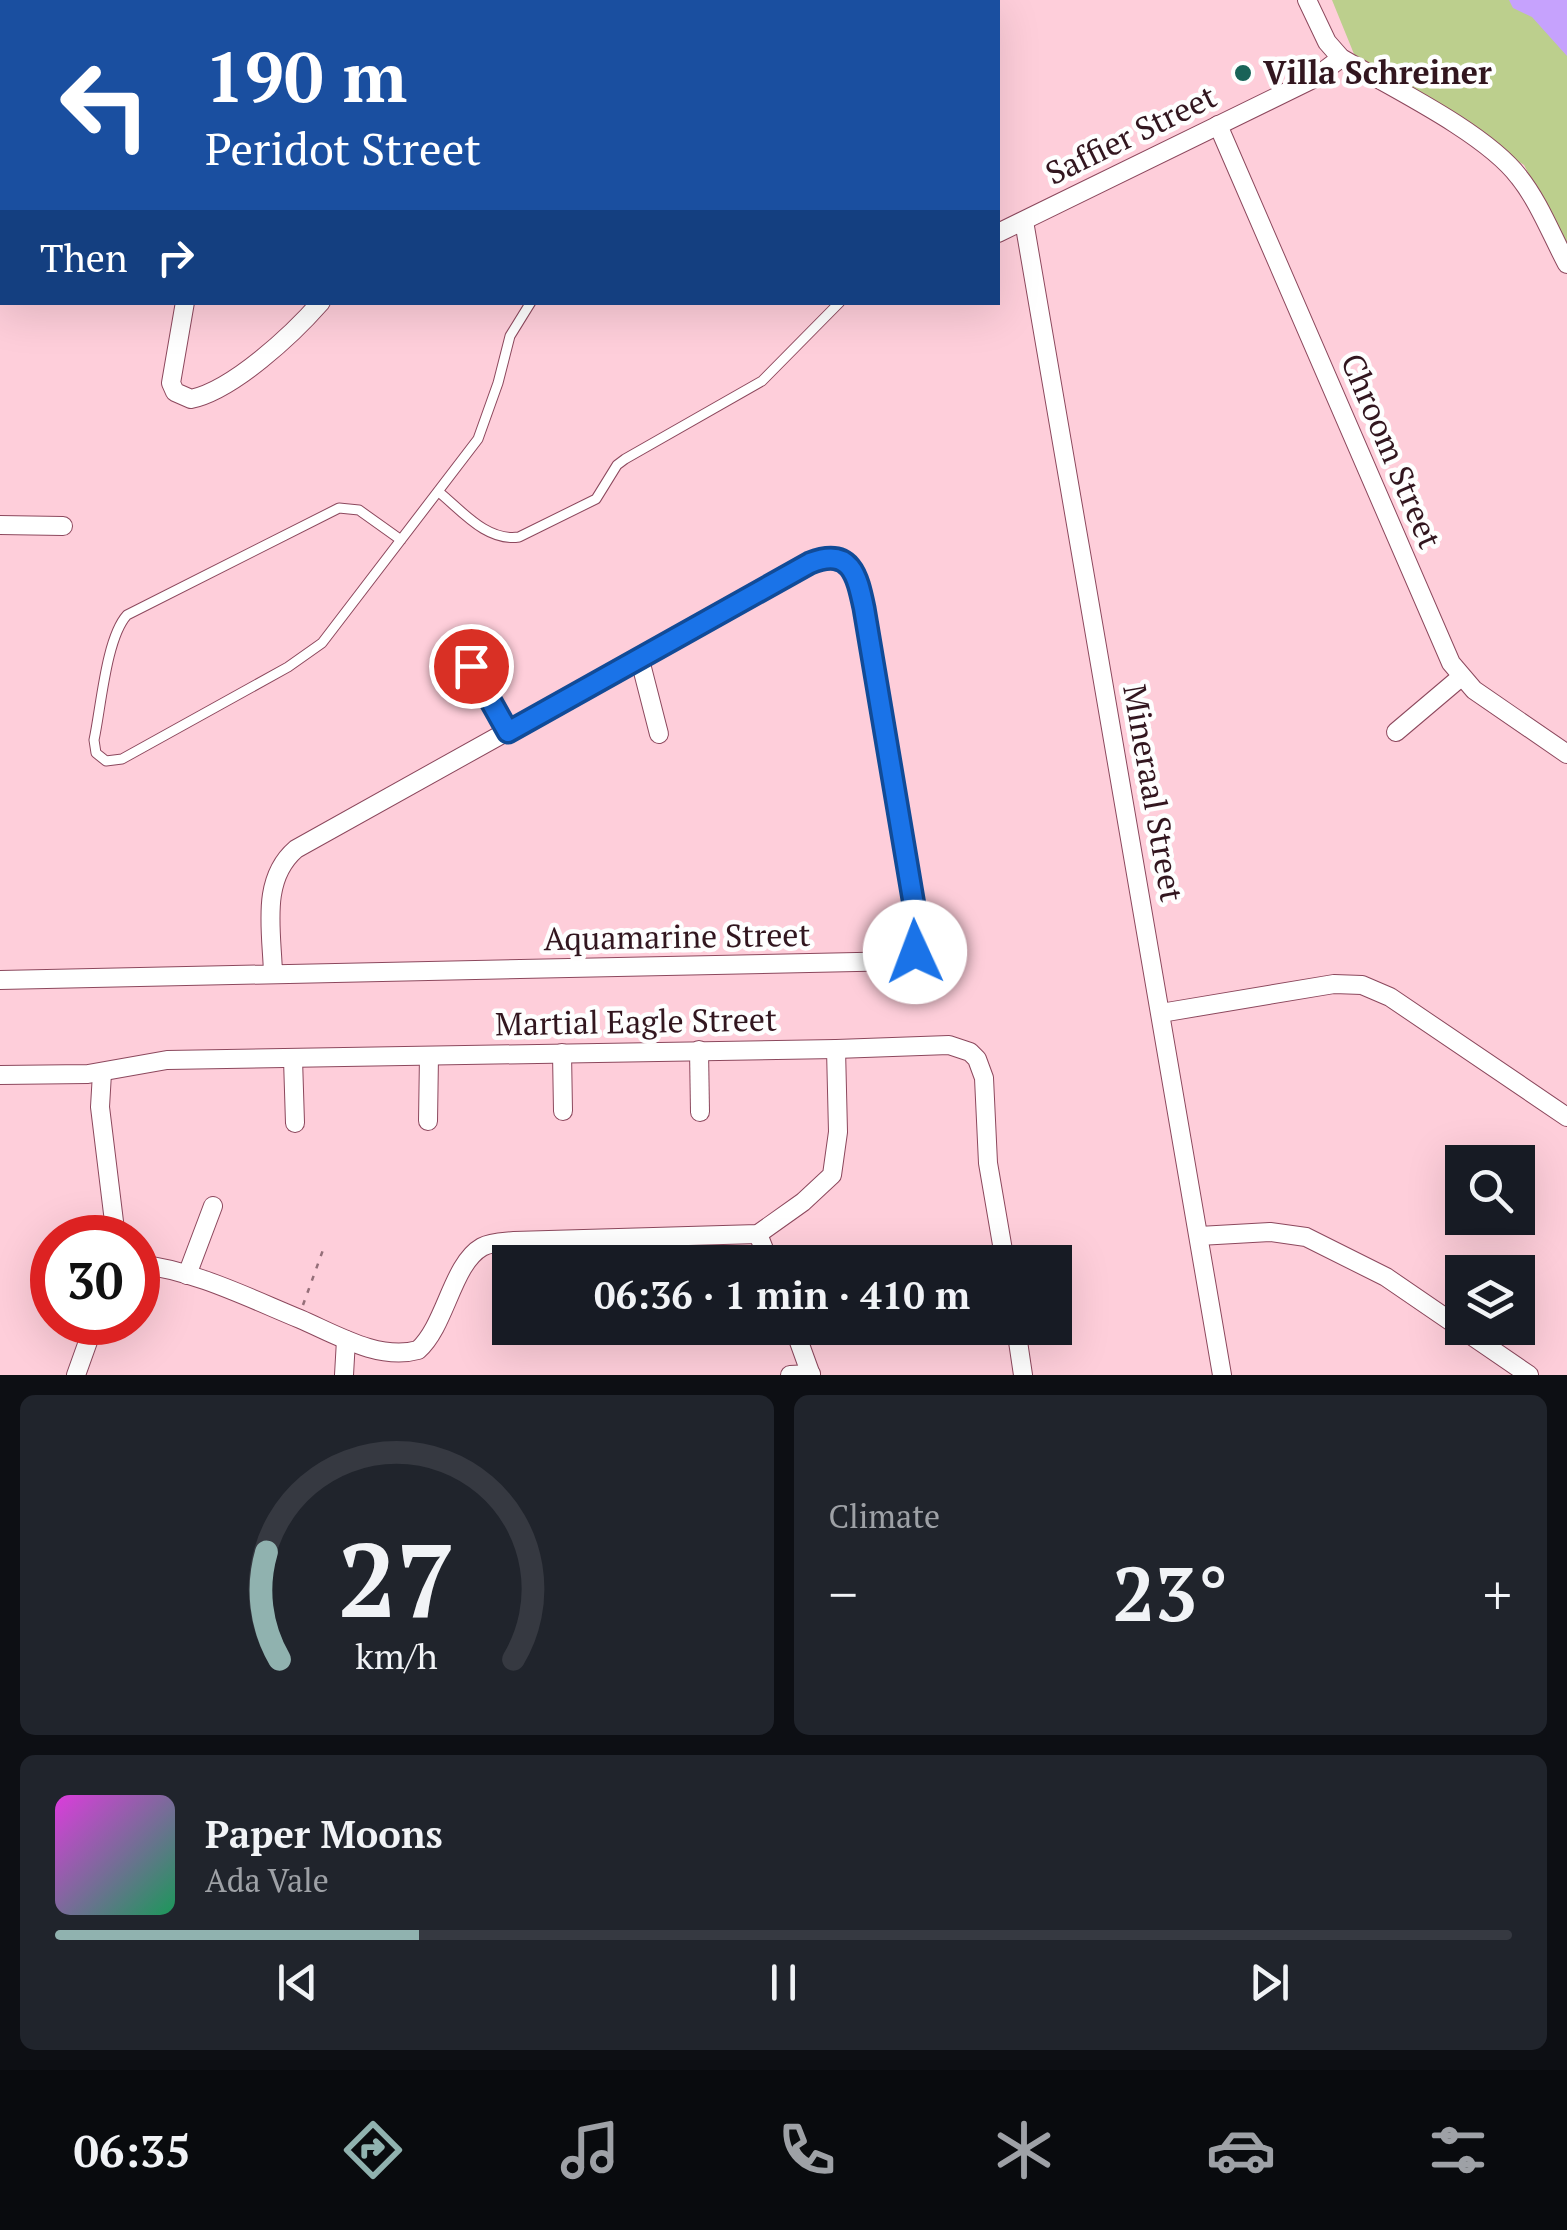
<!DOCTYPE html>
<meta charset="utf-8">
<style>
body{margin:0;font-family:"PT Serif",serif;background:#20242c;color:#f1f3f6;height:100vh;display:flex;flex-direction:column;font-size:38px;white-space:nowrap}
*{box-sizing:border-box;margin:0}
p{font-size:32px;color:#9ea1a6}
.icon{flex:none;width:55px;height:55px;fill:none;stroke:currentColor;stroke-width:2;stroke-linecap:round;stroke-linejoin:round}
.map{position:relative;height:1375px;overflow:hidden}
.panel{display:flex;flex-direction:column;gap:20px;padding:20px;background:#0d0f14;flex:1}
.panel>*{flex:none}
.hud{position:absolute;left:0px;top:0px;width:1000px;height:305px;box-shadow:0 10px 40px #0002;background:#1a4fa0;color:#fff;overflow:hidden}
.controls{position:absolute;left:1445px;top:1145px;display:grid;gap:20px}
.controls a{display:grid;place-items:center;width:90px;height:90px;border-radius:0px;background:#171b24;box-shadow:0 10px 40px #0002;font-size:50px}
.speed{position:absolute;left:30px;top:1215px;display:flex;gap:20px;font-size:50px;font-weight:700;text-align:center}
.speed>*{display:grid;place-content:center;width:130px;height:130px;border-radius:50%;background:#171b24;box-shadow:0 10px 40px #0002;line-height:1}
.speed .limit{border:15px solid #d22;background:#fff;color:#111}
.pin{position:absolute;display:grid;place-items:center;width:85px;height:85px;color:#fff;margin:-42px;border:5px solid #fff;border-radius:50%;box-shadow:0 2px 10px #0007}
.me{position:absolute;width:110px;margin:-55px;rotate:358deg;stroke-linejoin:round;filter:drop-shadow(0 0 8px #0008)}
.turn{display:flex;align-items:center;gap:35px;height:210px;padding:0 40px;font-size:45px}
.turn .icon{width:130px;height:130px;stroke-width:2.5}
.turn b{display:block;font-size:70px;line-height:85px}
.then{display:flex;align-items:center;height:95px;padding:0 40px;background:#0003;gap:20px;font-size:38px}
.big{font-size:75px;font-weight:700;line-height:1.1}
.panel .card{flex:1;display:flex;flex-direction:column;justify-content:center;gap:15px;min-width:0;padding:0 35px;border-radius:15px;background:#20242c}
.panel .dial{align-items:center;gap:0}
.dial svg{height:260px;overflow:visible;fill:none;stroke:#363941;stroke-width:7;stroke-linecap:round;text-anchor:middle}
.dial text{fill:#f1f3f6;stroke:none}
.song{display:flex;align-items:center;gap:30px}
.cover{width:120px;height:120px;border-radius:15px;background:linear-gradient(135deg,hsl(300 70% 55%),hsl(150 70% 35%))}
.played{height:10px;border-radius:5px;background:linear-gradient(90deg,#90b2af 25%,#363941 25%)}
.keys{display:flex;justify-content:space-around;direction:ltr}
.heat{display:flex;justify-content:space-between;align-items:center;font-size:55px;direction:ltr}
.panel .tiles{flex:1;display:grid;gap:20px;grid-template-columns:1fr 1fr}
.card:last-child{grid-column:span 2}
.trip{position:absolute;left:492px;top:1245px;width:580px;height:100px;border-radius:0px;background:#171b24;box-shadow:0 10px 40px #0002;font-weight:700;line-height:100px;text-align:center}
.tabs{display:flex;height:160px;justify-content:space-around;align-items:center;background:#090b0e;color:#9ea1a6}
.tabs .icon{width:70px;height:70px}
.tabs .selected{color:#90b2af}
.tabs b{font-size:45px;color:#f1f3f6}
.map>svg:first-child{display:block}
.green{fill:#bccf8d}
.water{fill:#c6a2fd}
.lines{fill:none;stroke-linecap:round;stroke-linejoin:round}
.lane-casing{stroke:#8c485d;stroke-width:11}
.street-casing{stroke:#8c485d;stroke-width:20}
.path{stroke:#956f79;stroke-width:2.5;stroke-dasharray:5 8;stroke-linecap:butt}
.lane{stroke:#fff;stroke-width:9}
.street{stroke:#fff;stroke-width:18}
.route-casing{stroke:#114b97;stroke-width:25}
.route{stroke:#1a73e8;stroke-width:18}
.poi-dot{fill:#196358;stroke:#fefefe;stroke-width:4}
.labels{text-anchor:middle;stroke-width:9;stroke-linejoin:round;paint-order:stroke}
.poi-label{font-size:32px;font-weight:bold;fill:#32161f;stroke:#fefefe;text-anchor:start}
.street-label{font-size:32px;fill:#32161f;stroke:#fefefe}
</style>
<div class="map">
<svg width="1567" height="1375" viewBox="0 0 1567 1375">
<rect width="100%" height="100%" fill="#feceda"/>
<polygon class="green" points="1332,0 1548,0 1567,22 1567,247 1524,165 1354,54"/>
<polygon class="water" points="1509,0 1567,0 1567,56 1532,17 1513,8"/>
<g class="lines">
<g class="lane-casing">
<g id="lane">
<path d="M440 493C462 511 487 542 519 537L596 499 617 465 625 459 762 381 840 302"/>
<path d="M401 540 359 510 339 508 127 615C106 638 101 708 94 740L96 753 106 761 122 759 288 667 322 643 478 439 498 383 510 336 531 302"/>
</g>
</g>
<g class="street-casing">
<g id="street">
<polyline points="261,0 272,2"/>
<polyline points="473,0 475,2"/>
<path d="M1307 0 1327 42 1341 58C1391 87 1486 133 1519 177 1539 202 1552 236 1567 264"/>
<polyline points="30,2 30,0"/>
<polyline points="246,2 246,0"/>
<polyline points="1218,125 1451,663 1474,690 1567,754"/>
<polyline points="0,194 2,178"/>
<polyline points="1024,221 1222,1375"/>
<polyline points="998,233 1313,79 1341,58"/>
<path d="M185 302 171 383 175 392 191 399C233 390 292 335 321 302"/>
<polyline points="0,525 63,526"/>
<polyline points="640,660 659,734"/>
<polyline points="471,666 508,732"/>
<polyline points="1396,732 1461,677"/>
<path d="M0 980 904 961 915 952 917 923 859 589 855 575 843 561 828 557 809 563 296 849C260 880 272 931 273 974"/>
<polyline points="1161,1013 1334,984 1362,985 1390,997 1567,1117"/>
<polyline points="699,1050 700,1112"/>
<polyline points="562,1053 563,1111"/>
<polyline points="293,1059 295,1123"/>
<polyline points="102,1073 100,1107 116,1238"/>
<polyline points="0,1075 88,1074 167,1060 836,1049 949,1045 970,1052 977,1059 984,1078 988,1163 1005,1262"/>
<polyline points="428,1121 429,1056"/>
<polyline points="758,1234 769,1262"/>
<polyline points="1199,1236 1270,1232 1306,1237 1386,1277 1529,1375"/>
<path d="M138 1264C193 1270 249 1298 300 1319 335 1334 379 1361 418 1350 446 1325 452 1264 482 1247 491 1242 504 1242 514 1241L758 1234 803 1202 832 1175 838 1132 836 1049"/>
<polyline points="187,1275 213,1206"/>
<polyline points="794,1328 811,1375"/>
<polyline points="1016,1328 1023,1375"/>
<polyline points="76,1375 95,1322"/>
<polyline points="344,1375 346,1340"/>
<polyline points="790,1375 811,1374"/>
</g>
</g>
<polyline class="path" points="303,1305 323,1250"/>
<use href="#lane" class="lane"/>
<use href="#street" class="street"/>
</g>
<g class="lines">
<g class="route-casing">
<path id="route" d="M471 666 508 732 810 563C851 547 857 575 864 608L917 923 915 952"/>
</g>
<use href="#route" class="route"/>
</g>
<circle class="poi-dot" cx="1243" cy="73" r="10"/>
<g class="labels">
<g class="poi-label">
<text x="1263" y="84">Villa Schreiner</text>
</g>
<g class="street-label">
<text transform="translate(1131 135) rotate(-26)" y="11">Saffier Street</text>
<text transform="translate(1391 451) rotate(67)" y="11">Chroom Street</text>
<text transform="translate(1153 793) rotate(80)" y="11">Mineraal Street</text>
<text transform="translate(677 937) rotate(-1)" y="11">Aquamarine Street</text>
<text transform="translate(636 1022) rotate(-1)" y="11">Martial Eagle Street</text>
</g>
</g>
</svg>
<div class="controls">
<a><svg class="icon" aria-label="search" viewBox="0 0 24 24"><circle cx="10" cy="10" r="6"/><path d="M15 15l6 6"/></svg></a>
<a><svg class="icon" aria-label="layers" viewBox="0 0 24 24"><path d="M12 4l9 5-9 5-9-5zM3 14l9 5 9-5"/></svg></a>
</div>
<div class="speed"><div class="limit">30</div></div>
<div class="pin" style="left:471px;top:666px;background:#d93025"><svg class="icon" aria-label="arrive" viewBox="0 0 24 24"><path d="M6 21V4h12l-3 4 3 4H6"/></svg></div>
<svg class="me" style="left:915px;top:952px" viewBox="-20 -20 40 40"><circle r="19" fill="#fff"/><path d="M0-13L10 11 0 6-10 11z" fill="#1a73e8"/></svg>
<div class="trip">06:36 · 1 min · 410 m</div>
<div class="hud">
<div class="turn"><svg class="icon" aria-label="left" viewBox="0 0 24 24"><path d="M17 20v-9H6M10 6l-5 5 5 5"/></svg><div><b>190 m</b>Peridot Street</div></div>
<div class="then">Then<svg class="icon" aria-label="right" viewBox="0 0 24 24"><path d="M7 20v-9h11M14 6l5 5-5 5"/></svg></div>
</div>
</div>
<section class="panel">
<div class="tiles">
<div class="card dial"><svg viewBox="0 0 100 80">
<path d="M14 69A42 42 0 1 1 86 69"/>
<path d="M14 69A42 42 0 0 1 10 36" stroke="#90b2af"/>
<text x="50" y="56" font-size="32" font-weight="700">27</text>
<text x="50" y="72" font-size="11">km/h</text>
</svg></div>
<div class="card"><p>Climate</p>
<div class="heat"><a>−</a><b class="big">23°</b><a>+</a></div>
</div>
<div class="card">
<div class="song"><i class="cover"></i><div><b>Paper Moons</b><p>Ada Vale</p></div></div>
<div class="played"></div>
<div class="keys"><svg class="icon" aria-label="previous" viewBox="0 0 24 24"><path d="M18 5L8 12l10 7zM5 5v14"/></svg><svg class="icon" aria-label="pause" viewBox="0 0 24 24"><path d="M8 5v14M16 5v14"/></svg><svg class="icon" aria-label="next" viewBox="0 0 24 24"><path d="M6 5l10 7-10 7zM19 5v14"/></svg></div>
</div>
</div>
</section>
<nav class="tabs">
<b>06:35</b>
<svg class="icon selected" aria-label="directions" viewBox="0 0 24 24"><path d="M12 3l9 9-9 9-9-9zM9 14v-3h6M13 9l2 2-2 2"/></svg>
<svg class="icon" aria-label="music" viewBox="0 0 24 24"><path d="M9 18V5l10-2v13"/><circle cx="6" cy="18" r="3"/><circle cx="16" cy="16" r="3"/></svg>
<svg class="icon" aria-label="phone" viewBox="0 0 24 24"><path d="M5 4h4l2 5-3 2q2 4 5 5l2-3 5 2v4C11 20 4 13 5 4z"/></svg>
<svg class="icon" aria-label="climate" viewBox="0 0 24 24"><path d="M12 3v18M4 7l16 10M4 17L20 7"/></svg>
<svg class="icon" aria-label="car" viewBox="0 0 24 24"><path d="M5 17H2v-5l4-1 3-4h7l3 4 3 1v5h-3M9 17h6M6 11h13"/><circle cx="7" cy="17" r="2"/><circle cx="17" cy="17" r="2"/></svg>
<svg class="icon" aria-label="filters" viewBox="0 0 24 24"><path d="M4 7h16M4 17h16"/><circle cx="9" cy="7" r="2"/><circle cx="15" cy="17" r="2"/></svg>
</nav>
